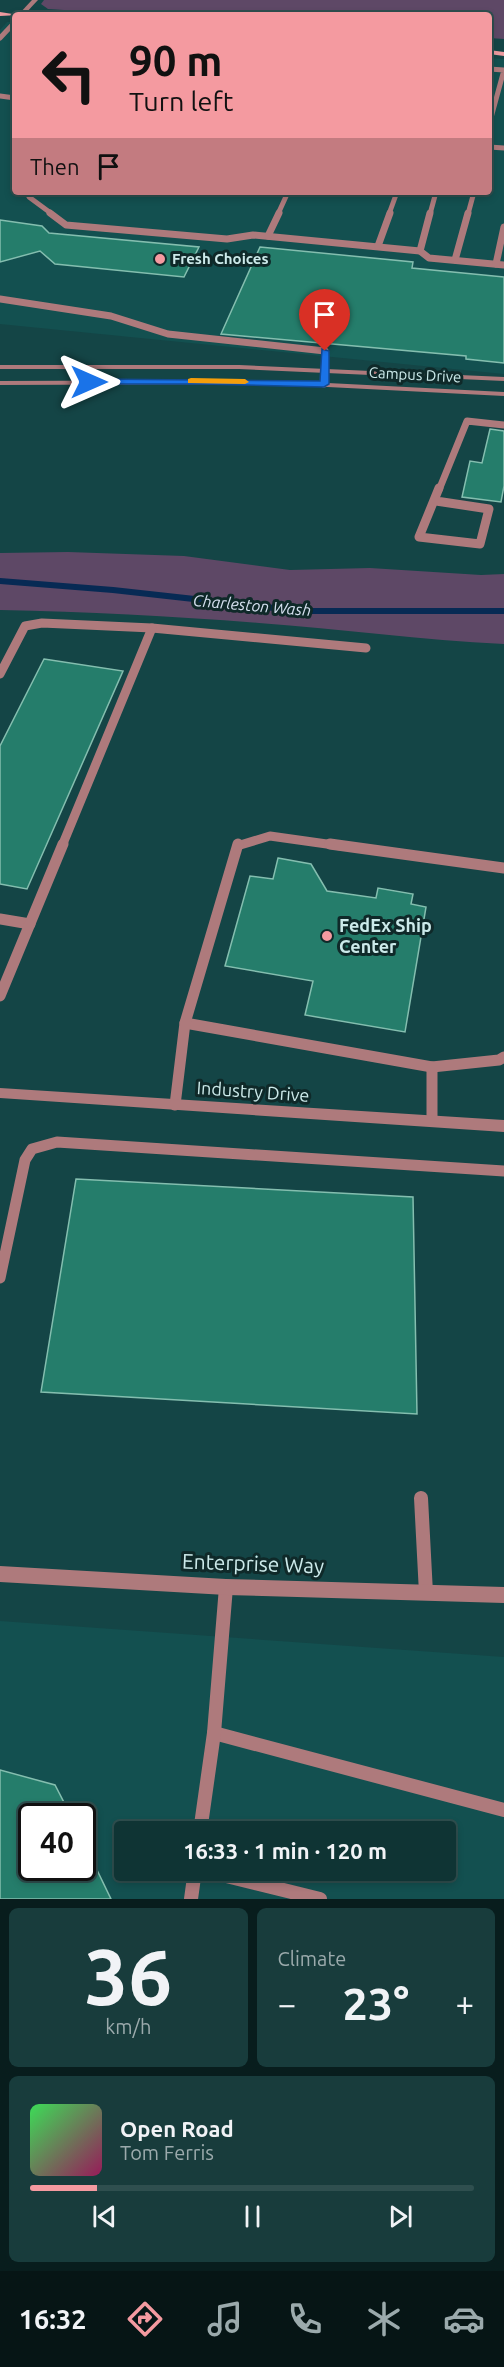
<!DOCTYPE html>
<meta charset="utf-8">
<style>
body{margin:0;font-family:Ubuntu,sans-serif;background:#183c3c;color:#f1f3f6;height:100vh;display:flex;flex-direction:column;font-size:22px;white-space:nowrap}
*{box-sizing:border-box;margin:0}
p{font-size:20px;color:#9baaac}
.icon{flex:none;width:33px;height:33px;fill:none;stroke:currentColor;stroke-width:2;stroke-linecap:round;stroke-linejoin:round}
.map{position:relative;height:1899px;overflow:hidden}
.side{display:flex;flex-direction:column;gap:9px;padding:9px;background:#081d1d;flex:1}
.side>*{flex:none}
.top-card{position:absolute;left:12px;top:12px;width:480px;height:183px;border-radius:6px;box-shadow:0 3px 9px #0003,0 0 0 2px #2f4f4f;background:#f49aa0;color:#111;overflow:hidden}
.speed{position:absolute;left:18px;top:1803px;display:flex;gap:12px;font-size:30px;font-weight:700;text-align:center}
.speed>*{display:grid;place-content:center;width:78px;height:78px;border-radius:50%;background:#0f3434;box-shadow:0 3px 9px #0003,0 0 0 2px #2f4f4f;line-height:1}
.speed .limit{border:3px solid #111;border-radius:9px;background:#fff;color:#111}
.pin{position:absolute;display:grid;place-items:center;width:51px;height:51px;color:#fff;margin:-62px -26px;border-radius:50% 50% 50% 0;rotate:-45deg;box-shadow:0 0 6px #0007}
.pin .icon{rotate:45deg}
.me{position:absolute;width:66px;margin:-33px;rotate:90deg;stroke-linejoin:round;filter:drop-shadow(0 0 4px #0008)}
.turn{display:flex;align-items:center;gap:21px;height:126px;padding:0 18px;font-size:27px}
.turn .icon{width:78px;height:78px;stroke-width:2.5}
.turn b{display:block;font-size:42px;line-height:51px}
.then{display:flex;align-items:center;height:57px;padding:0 18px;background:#0003;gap:12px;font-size:22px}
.big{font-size:45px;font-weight:700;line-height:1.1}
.side .tile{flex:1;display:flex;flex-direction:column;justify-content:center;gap:9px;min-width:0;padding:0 21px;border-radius:9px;background:#183c3c}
.side .dial{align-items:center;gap:0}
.dial b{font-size:78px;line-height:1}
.song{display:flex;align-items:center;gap:18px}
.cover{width:72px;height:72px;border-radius:9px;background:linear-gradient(135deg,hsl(130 70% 55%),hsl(330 70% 35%))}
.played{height:6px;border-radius:3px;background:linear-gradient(90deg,#f49aa0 15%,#2f4f4f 15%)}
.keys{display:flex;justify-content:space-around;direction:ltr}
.heat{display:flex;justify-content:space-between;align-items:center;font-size:33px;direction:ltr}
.side .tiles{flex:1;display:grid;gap:9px;grid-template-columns:1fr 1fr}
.tile:last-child{grid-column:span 2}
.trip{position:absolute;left:114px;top:1821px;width:342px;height:60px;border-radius:6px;background:#0f3434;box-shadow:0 3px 9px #0003,0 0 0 2px #2f4f4f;font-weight:700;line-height:60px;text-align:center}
.menu{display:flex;height:96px;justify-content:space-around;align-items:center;background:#061515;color:#9baaac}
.menu .icon{width:42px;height:42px}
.menu .selected{color:#f49aa0}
.menu b{font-size:27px;color:#f1f3f6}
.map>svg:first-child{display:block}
.built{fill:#135050;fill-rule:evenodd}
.green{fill:#5e4866}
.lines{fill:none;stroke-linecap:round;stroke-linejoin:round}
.stream{stroke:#072a54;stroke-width:6}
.building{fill:#257d6b;stroke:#84beaf;stroke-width:1.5}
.service-far4{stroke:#ae7a7c;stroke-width:5}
.service-far3{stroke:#ae7a7c;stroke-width:7}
.service-far2{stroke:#ae7a7c;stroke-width:9}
.service-far1{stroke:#ae7a7c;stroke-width:11}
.service{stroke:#ae7a7c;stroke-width:14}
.minor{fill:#ae7a7c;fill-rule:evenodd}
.tertiary{fill:#ae7a7c;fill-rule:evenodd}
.secondary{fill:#ed9a9f;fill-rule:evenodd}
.route{fill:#1a73e8;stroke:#114b97;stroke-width:1.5}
.slow{fill:#f59e0b}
.poi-dot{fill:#f49aa0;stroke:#0f2929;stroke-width:2}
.labels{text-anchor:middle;stroke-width:6;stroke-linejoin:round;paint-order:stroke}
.far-poi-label{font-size:15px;font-weight:bold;fill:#cceaea;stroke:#0f2929;text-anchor:start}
.far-street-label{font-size:15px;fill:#cceaea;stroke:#0f2929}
.far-water-label{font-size:16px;font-style:italic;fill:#d6e1f0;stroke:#0f2929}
.poi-label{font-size:18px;font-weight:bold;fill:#cceaea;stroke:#0f2929;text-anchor:start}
.street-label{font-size:18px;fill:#cceaea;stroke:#0f2929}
.near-street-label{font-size:21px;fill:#cceaea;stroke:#0f2929}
</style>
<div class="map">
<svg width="504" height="1899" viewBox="0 0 504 1899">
<rect width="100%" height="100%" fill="#144546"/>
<g class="built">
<polygon points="7,22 15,22 15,192 489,192 489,58 504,59 504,374 0,324 0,30"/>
<path d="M0 1621 504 1657V1899H0ZM32 1816H82V1868H32ZM124 1832H446V1870H124Z"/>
</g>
<g class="green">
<polygon points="44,0 504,0 504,39 489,38 489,15 143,15 48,9 41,4"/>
<path d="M68 552 184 556 290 570 370 568 481 575 504 574V644C422 640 341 629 259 623 173 616 87 612 0 610V553Z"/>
</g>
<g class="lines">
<polyline class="stream" points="0,581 113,590 302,611 504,611"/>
</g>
<g class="building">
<polygon points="0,220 42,226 49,233 199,247 184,277 55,264 40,251 0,262"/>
<polygon points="260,247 413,262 412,268 504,277 504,363 466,359 466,356 221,334"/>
<polygon points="490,429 504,431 504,486 501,502 462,497 470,461 482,463"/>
<polygon points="44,659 123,671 27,889 0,884 0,746"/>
<polygon points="278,858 311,864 327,891 376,898 378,888 413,894 411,904 426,907 405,1032 305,1015 313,981 225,966 250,876 273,879"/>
<polygon points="76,1179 413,1197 417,1414 41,1392"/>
<polygon points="0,1770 55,1785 71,1816 32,1816 32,1868 96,1868 111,1899 0,1899"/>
</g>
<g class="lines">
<g class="service-far4">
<polyline points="0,38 15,22"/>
<polyline points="489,69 504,70 489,125"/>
<polyline points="0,96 15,98"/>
<polyline points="489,147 504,148"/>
<polyline points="32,192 29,197 52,214"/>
<polyline points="278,214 288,192"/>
<polyline points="389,214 397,192"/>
<polyline points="430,214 436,192"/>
<polyline points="468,214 474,192"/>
</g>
<g class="service-far3">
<polyline points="50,213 66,225 227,239 253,235 420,251 429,258 504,265"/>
<polyline points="268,236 279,213"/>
<polyline points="378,246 390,213"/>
<polyline points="420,251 430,213"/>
<polyline points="455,260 468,213"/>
<polyline points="496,264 504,227"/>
<polyline points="0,299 111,316 168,334 325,351 324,384"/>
<polyline points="439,490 467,421 504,425"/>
</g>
<g class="service-far2">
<polyline points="436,501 489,509 480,544 419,537 439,488"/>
<polyline points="0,674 25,626 42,623 152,628 366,648"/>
<polyline points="62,846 152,628"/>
<polyline points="237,846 270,836 341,846"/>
</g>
<g class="service-far1">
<polyline points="330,844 504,868"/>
<polyline points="0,919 30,924"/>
<polyline points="0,996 63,844"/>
<polyline points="185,1023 432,1067"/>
<polyline points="175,1105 185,1023 238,844"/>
<polyline points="432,1121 432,1067 499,1060 504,1057"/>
<polyline points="0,1278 25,1160 32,1149 57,1142 504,1171"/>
</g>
<g class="service">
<polyline points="421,1498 426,1593"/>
<polyline points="214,1733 504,1810"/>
<polyline points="200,1832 214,1733 226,1587"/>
<polyline points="202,1870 320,1899"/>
<polyline points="191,1899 195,1870"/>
</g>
<g class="minor">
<polygon points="32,0 38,0 24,15 18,15"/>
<polygon points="0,1088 504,1120 504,1132 0,1098"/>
<polygon points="0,1566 226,1579 504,1587 504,1603 226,1595 0,1582"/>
</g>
<g class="tertiary">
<polygon points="0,365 239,365 504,377 504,381 239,369 0,369"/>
<polygon points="269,380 504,392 504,396 269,384 0,385 0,381"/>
</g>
<g class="secondary">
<polygon points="0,12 19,15 0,16"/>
<polygon points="489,50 504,52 504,56 489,54"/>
</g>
</g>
<polygon class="route" points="322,349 329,351 329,384 324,387 201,384 89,384 85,382 89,379 320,381"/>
<polygon class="slow" points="191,378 245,379 249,382 245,384 188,383 188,379"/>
<g class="poi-dot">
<circle cx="160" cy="259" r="6"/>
<circle cx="327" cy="936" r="6"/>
</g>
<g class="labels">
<g class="far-poi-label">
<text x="172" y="264">Fresh Choices</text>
</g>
<g class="far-street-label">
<text transform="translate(415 375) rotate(3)" y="5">Campus Drive</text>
</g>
<g class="far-water-label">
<text transform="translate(252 605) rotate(5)" y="6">Charleston Wash</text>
</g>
<g class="poi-label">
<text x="339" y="932">FedEx Ship<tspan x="339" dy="21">Center</tspan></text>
</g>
<g class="street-label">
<text transform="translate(253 1092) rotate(4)" y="6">Industry Drive</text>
</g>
<g class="near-street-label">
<text transform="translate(253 1564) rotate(2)" y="7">Enterprise Way</text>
</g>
</g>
</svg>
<div class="speed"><div class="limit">40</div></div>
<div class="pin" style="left:325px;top:351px;background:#d93025"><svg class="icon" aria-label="arrive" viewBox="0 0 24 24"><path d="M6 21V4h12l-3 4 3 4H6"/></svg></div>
<svg class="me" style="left:89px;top:382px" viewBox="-20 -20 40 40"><path d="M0-17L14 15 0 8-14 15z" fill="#1a73e8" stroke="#fff" stroke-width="4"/></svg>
<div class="trip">16:33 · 1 min · 120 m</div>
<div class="top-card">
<div class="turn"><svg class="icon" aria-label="left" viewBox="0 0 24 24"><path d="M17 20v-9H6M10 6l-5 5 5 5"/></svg><div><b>90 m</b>Turn left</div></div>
<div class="then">Then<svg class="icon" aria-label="arrive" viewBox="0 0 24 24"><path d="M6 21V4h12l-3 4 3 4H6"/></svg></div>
</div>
</div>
<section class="side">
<div class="tiles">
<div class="tile dial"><b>36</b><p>km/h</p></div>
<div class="tile"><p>Climate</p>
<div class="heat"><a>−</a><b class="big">23°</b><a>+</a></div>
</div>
<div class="tile">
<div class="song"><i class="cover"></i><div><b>Open Road</b><p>Tom Ferris</p></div></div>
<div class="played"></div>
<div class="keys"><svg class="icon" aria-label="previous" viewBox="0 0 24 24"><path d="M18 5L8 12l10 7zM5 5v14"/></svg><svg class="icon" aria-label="pause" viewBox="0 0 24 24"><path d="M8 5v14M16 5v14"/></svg><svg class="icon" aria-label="next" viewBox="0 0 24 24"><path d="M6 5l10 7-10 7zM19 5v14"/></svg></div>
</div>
</div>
</section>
<nav class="menu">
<b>16:32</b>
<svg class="icon selected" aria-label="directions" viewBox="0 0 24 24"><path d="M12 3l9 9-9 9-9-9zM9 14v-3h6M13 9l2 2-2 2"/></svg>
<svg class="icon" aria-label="music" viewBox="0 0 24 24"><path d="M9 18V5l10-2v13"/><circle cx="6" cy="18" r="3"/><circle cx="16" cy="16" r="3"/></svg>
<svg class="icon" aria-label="phone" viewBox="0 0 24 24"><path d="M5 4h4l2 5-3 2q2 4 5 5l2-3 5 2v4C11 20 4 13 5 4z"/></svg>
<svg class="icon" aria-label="climate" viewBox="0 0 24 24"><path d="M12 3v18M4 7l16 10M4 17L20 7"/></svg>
<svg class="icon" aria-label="car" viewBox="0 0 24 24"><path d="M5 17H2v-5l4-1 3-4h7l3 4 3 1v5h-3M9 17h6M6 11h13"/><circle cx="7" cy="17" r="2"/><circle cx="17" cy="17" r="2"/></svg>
</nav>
